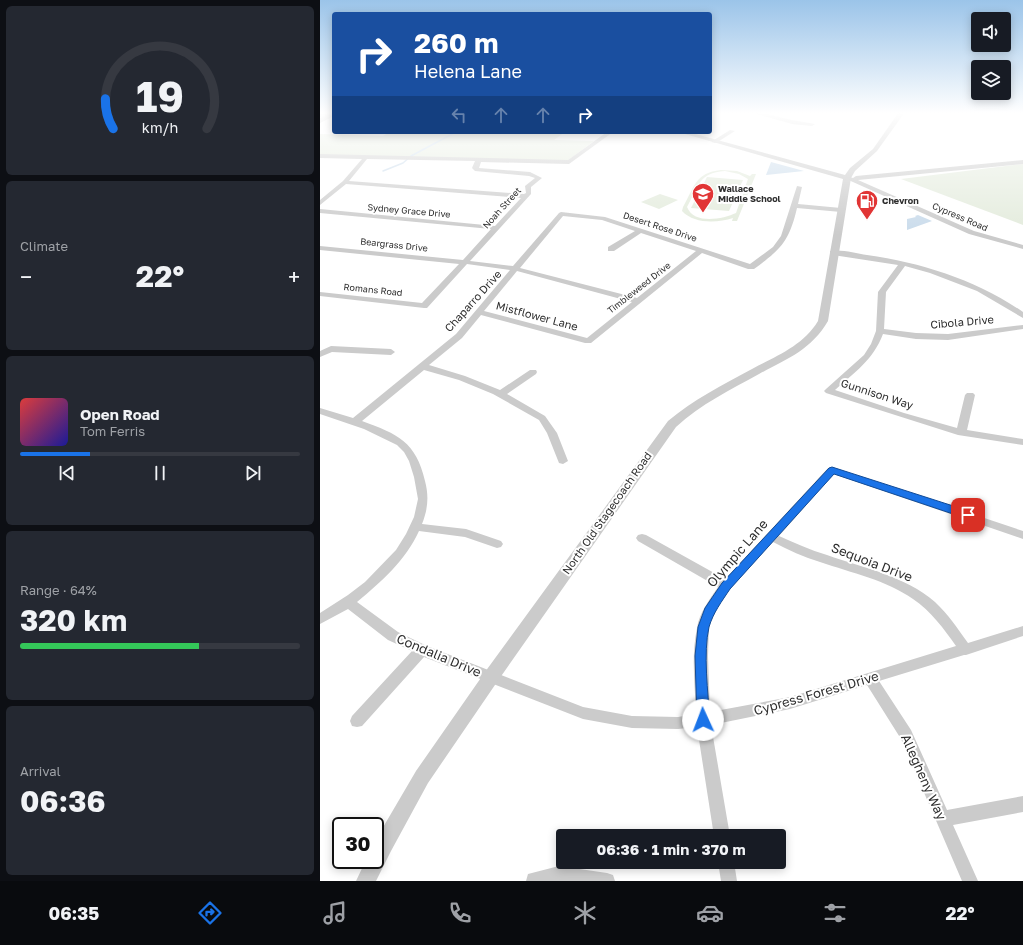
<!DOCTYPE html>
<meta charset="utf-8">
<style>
body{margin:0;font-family:"Golos Text",sans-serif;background:#242831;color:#f1f3f6;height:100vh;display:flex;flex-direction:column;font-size:15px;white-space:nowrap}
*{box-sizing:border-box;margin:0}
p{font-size:13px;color:#9ea1a6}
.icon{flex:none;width:22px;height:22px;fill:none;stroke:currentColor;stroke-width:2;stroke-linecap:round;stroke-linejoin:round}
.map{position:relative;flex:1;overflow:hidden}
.side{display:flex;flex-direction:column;gap:6px;padding:6px;background:#0d0f14;width:320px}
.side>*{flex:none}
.banner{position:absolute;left:12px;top:12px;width:380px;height:122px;border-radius:4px;box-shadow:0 2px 10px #0003;background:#1a4fa0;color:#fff;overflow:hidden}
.controls{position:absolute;left:651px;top:12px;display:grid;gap:8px}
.controls a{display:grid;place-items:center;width:40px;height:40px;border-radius:4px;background:#171b24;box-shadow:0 2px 10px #0003;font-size:20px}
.speed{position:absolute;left:12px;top:817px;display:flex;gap:8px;font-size:20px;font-weight:700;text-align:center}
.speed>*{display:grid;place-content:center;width:52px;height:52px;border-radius:50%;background:#171b24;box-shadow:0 2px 10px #0003;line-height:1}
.speed .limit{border:2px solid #111;border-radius:6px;background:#fff;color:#111}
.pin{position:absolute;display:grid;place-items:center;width:34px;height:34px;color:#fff;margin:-17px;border-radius:8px;box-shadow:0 2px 6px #0006}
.me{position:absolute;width:44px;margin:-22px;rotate:358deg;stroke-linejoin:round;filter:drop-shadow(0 0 3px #0008)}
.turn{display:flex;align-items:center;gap:14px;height:84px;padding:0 16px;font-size:18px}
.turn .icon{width:52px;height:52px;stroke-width:2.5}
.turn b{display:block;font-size:28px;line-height:34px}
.lanes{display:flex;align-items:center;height:38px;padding:0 16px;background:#0003;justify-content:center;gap:20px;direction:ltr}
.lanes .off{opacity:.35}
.big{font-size:30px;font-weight:700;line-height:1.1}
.side .widget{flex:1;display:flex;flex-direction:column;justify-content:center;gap:6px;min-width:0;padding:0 14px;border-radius:6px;background:#242831}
.side .dial{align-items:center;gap:0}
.dial svg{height:104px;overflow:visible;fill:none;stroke:#363941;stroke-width:7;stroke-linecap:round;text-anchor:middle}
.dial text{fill:#f1f3f6;stroke:none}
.song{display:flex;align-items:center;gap:12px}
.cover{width:48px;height:48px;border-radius:6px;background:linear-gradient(135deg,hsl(0 70% 55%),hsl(240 70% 35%))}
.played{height:4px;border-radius:2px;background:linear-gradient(90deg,#1a73e8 25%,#363941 25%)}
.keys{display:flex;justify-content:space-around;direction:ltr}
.heat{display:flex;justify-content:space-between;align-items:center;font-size:22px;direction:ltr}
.charge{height:6px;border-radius:3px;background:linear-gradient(90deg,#34c759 64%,#363941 0)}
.trip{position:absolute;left:236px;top:829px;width:230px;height:40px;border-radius:4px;background:#171b24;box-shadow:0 2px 10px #0003;font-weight:700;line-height:40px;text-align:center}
.dock{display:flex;height:64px;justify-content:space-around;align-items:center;background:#090b0e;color:#9ea1a6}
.dock .icon{width:28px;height:28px}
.dock .on{color:#1a73e8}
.dock b{font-size:18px;color:#f1f3f6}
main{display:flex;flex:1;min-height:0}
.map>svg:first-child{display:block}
.green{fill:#e3ebdc;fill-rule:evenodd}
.water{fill:#c9dbeb}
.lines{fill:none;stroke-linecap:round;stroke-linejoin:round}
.stream{stroke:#c9dbeb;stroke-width:1.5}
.minor{fill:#cbcbcb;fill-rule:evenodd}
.tertiary{fill:#cbcbcb;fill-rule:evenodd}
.secondary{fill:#b8b8b8;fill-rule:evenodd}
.route{fill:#1a73e8;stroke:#114b97}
.labels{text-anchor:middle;stroke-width:4;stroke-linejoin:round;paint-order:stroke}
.far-poi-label{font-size:9px;font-weight:bold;fill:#2e2e2e;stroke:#fff;text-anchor:start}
.far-street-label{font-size:9px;fill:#2e2e2e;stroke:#fff}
.street-label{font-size:11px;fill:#2e2e2e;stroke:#fff}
.near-street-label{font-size:13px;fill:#2e2e2e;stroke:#fff}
</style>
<main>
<section class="side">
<div class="widget dial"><svg viewBox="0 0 100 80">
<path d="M14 69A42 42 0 1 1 86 69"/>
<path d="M14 69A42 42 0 0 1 8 46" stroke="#1a73e8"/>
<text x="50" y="56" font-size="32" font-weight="700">19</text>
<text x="50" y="72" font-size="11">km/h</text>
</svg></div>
<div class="widget"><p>Climate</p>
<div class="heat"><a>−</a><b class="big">22°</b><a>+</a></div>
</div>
<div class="widget">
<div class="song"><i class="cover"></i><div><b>Open Road</b><p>Tom Ferris</p></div></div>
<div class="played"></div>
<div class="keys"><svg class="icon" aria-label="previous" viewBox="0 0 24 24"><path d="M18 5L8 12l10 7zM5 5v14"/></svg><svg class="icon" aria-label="pause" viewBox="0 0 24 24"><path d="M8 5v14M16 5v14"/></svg><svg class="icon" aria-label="next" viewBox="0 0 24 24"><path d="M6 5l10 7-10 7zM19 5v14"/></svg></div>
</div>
<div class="widget"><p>Range · 64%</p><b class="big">320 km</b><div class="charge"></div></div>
<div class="widget"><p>Arrival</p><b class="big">06:36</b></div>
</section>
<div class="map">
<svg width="703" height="881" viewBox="0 0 703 881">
<rect width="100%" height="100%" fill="#fff"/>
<g class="green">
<polygon points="70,132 245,132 234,140 274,141 247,161 0,155 0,134 63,136"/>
<polygon points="703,164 703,225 581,179"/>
<path d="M401 170 417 171 430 176 432 174H436L417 221H412L413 218C397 223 374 224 362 211L363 207C375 186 375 173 401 170ZM405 171 419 174 428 179 416 213C403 219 374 225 367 207 379 186 378 173 405 171Z"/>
<polygon points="387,177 423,180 409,211 371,208"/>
<polygon points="340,194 358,200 339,209 321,202"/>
</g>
<g class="water">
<polygon points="451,162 484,171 446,175"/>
<polygon points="598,215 612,221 587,230 587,219 596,217 595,216"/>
</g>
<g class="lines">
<polyline class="stream" points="63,171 83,163 91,156 136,132"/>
<g class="minor">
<polygon points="430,112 438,112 472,120 495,124 492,126 472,124"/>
<polygon points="0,113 12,113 14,116 0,117"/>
<polygon points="410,130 415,131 396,143 391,142"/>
<path d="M287 132H293L249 164 161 162 159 168 210 172 222 178 211 187V194L150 261 193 266 239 213 241 212 285 217 430 264 453 247 461 236 477 186 482 187 478 204 521 208 524 210 521 212 477 208C469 242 461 249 434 269H428L382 253 271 343H265L161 315 142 338 109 365 145 376 180 390 210 370H216L217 372 216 374 187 394 225 416 237 433 248 461 243 464 239 463 227 433 219 420 173 394 139 380 104 370 42 421C78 434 96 442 105 481 109 496 108 509 102 524L146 529 181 541 183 544 181 547 177 548 145 537 99 531C86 560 61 582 37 602L78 632 107 646 263 707 312 716 358 717 376 714C375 686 371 656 377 628 379 613 390 599 398 587L318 541 316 538 318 535 322 534 326 535 405 579 508 468 512 467 703 531V539L514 474 459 536C475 543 490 550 507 555 544 568 585 576 615 602 628 614 638 629 648 643L703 626V636L646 655H644L559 681 591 730 627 810 703 796V812L633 825 658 881H642L581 739 547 685 470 709 391 725 410 836H394L377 727 358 729 312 728 263 719 104 657 42 726 37 727 32 726 30 721 32 716 92 651 68 640 28 609 0 624V613L28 595 45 582 76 550 86 534 94 517 98 499 94 477 89 461 84 452 77 445 44 429 0 414V408L33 418 136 334 190 270 147 264 107 308H104L0 296V292L102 303 139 264 0 250V246L143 260 171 229 0 213V209L175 226 201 198 26 184 0 205V200L23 181 42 159 0 158V154L248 160ZM47 159 155 161 152 168 155 171 209 176 215 178 205 186 206 193 204 194 29 181ZM243 216 282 220 315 231 288 247V251H294L321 233 376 251 317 298 200 268ZM197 271 312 302 267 338 164 311ZM453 542C468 550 484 557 500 562 532 573 566 580 593 599 611 611 624 629 636 646L470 697 390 712 388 656 389 627 396 610 410 589Z"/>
<polygon points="703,160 703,164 538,180 654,231 703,245 703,249 649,234 524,178 527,176 533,178 536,176"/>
<path d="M510 251C521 249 536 253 547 255 603 263 656 280 703 312V318L657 291 610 273 585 266 566 292 564 329 596 333 628 334 703 325V329L628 340 596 339 563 334C553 360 535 372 515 390L584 413 637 428 645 395 647 393H653L655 395 647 430 703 439V445L638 435 506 393 504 391 506 389 544 355 551 344 556 331 558 292 578 265 513 255H510Z"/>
<polygon points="11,346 71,349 75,352 71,355 12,352 0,357 0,351"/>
<polygon points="398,862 414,862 417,881 401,881"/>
<polygon points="239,866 287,873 293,875 295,881 206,881 208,874"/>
</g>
<path class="tertiary" d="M579 112H585L557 151 535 171 531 178 508 321C491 350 467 359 439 374 410 390 381 404 356 427L177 682 108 783 71 851 56 881H36L46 860H55V841L96 771 165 672 348 421C373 400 402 385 432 369 456 356 483 346 498 321L523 179 358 132H368L525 175 530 168 553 149Z"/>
<polygon class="secondary" points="11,112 14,112 14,116 0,123 0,118"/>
</g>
<linearGradient id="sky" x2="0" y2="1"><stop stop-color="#9bc4e9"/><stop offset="0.48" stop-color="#fff"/><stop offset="1" stop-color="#fff" stop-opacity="0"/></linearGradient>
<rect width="703" height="235" fill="url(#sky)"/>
<path class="route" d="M512 467 652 512 653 515 652 518H645L514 474 410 589C402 601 393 613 389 627 383 653 388 693 390 720L388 724 383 726 379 724 377 720 375 656 378 627 385 608 402 583 509 468Z"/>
<defs>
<g id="school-pin" transform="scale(1.15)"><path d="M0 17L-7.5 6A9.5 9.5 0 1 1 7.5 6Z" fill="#e13535" stroke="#fff"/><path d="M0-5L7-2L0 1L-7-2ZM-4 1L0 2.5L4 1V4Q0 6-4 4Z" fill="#fff"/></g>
<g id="fuel-pin" transform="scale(1.15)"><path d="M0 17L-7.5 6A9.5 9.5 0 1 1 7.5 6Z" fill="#e13535" stroke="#fff"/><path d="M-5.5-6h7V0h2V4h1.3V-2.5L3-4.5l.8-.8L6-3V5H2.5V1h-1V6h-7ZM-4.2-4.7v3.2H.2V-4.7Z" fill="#fff"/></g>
</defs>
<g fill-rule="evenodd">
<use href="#school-pin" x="383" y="194"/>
<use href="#fuel-pin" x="547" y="201"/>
</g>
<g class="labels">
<g class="far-poi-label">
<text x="398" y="192">Wallace<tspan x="398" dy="10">Middle School</tspan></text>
<text x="562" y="204">Chevron</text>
</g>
<g class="far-street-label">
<text transform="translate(182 208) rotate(-48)" y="3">Noah Street</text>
<text transform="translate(89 211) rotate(5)" y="3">Sydney Grace Drive</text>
<text transform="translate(640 217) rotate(23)" y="3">Cypress Road</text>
<text transform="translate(340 227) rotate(18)" y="3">Desert Rose Drive</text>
<text transform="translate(74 245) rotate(6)" y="3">Beargrass Drive</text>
<text transform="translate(319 288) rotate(-38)" y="3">Timbleweed Drive</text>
<text transform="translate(53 290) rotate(6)" y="3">Romans Road</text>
</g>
<g class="street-label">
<text transform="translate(153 301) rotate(-48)" y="4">Chaparro Drive</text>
<text transform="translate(217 316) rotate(15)" y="4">Mistflower Lane</text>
<text transform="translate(642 322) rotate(-5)" y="4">Cibola Drive</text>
<text transform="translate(557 394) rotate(18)" y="4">Gunnison Way</text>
<text transform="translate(287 513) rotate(-55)" y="4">North Old Stagecoach Road</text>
</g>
<g class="near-street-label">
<text transform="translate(417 553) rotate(-49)" y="5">Olympic Lane</text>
<text transform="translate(552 562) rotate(21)" y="5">Sequoia Drive</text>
<text transform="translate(119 655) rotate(23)" y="5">Condalia Drive</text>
<text transform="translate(496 693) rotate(-16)" y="5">Cypress Forest Drive</text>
<text transform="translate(604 777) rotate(66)" y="5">Allegheny Way</text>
</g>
</g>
</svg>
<div class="controls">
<a><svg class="icon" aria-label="sound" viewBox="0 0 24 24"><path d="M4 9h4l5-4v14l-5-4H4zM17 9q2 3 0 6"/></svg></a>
<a><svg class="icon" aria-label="layers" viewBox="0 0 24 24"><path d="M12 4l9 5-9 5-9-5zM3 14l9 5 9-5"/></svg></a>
</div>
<div class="speed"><div class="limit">30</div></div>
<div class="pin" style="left:648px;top:515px;background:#d93025"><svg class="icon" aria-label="arrive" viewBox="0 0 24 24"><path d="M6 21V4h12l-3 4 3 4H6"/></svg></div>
<svg class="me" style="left:383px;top:720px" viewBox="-20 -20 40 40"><circle r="19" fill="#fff"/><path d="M0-13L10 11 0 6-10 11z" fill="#1a73e8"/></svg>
<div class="trip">06:36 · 1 min · 370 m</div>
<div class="banner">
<div class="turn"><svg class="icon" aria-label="right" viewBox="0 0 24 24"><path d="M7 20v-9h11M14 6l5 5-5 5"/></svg><div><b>260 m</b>Helena Lane</div></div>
<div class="lanes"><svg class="icon off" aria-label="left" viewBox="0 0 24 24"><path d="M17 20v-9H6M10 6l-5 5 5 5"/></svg><svg class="icon off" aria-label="ahead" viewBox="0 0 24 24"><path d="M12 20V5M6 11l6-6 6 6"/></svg><svg class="icon off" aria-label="ahead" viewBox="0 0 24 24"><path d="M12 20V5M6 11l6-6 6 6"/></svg><svg class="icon" aria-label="right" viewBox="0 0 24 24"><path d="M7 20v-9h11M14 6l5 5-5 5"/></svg></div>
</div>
</div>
</main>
<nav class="dock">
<b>06:35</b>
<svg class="icon on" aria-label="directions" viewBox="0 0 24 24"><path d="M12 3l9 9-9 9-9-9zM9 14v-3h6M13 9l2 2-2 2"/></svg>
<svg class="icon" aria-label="music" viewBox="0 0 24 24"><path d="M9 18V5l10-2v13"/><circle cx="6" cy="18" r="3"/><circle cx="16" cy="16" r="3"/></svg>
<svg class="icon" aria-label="phone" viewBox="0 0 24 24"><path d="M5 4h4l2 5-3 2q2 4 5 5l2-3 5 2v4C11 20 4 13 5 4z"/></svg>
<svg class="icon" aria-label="climate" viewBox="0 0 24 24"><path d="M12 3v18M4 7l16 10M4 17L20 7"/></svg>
<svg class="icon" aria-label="car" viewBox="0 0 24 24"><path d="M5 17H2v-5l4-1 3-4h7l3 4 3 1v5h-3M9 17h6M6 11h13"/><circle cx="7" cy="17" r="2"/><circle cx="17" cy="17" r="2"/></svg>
<svg class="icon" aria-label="filters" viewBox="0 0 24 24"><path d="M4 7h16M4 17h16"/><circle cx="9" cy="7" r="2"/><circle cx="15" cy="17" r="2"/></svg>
<b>22°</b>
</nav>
